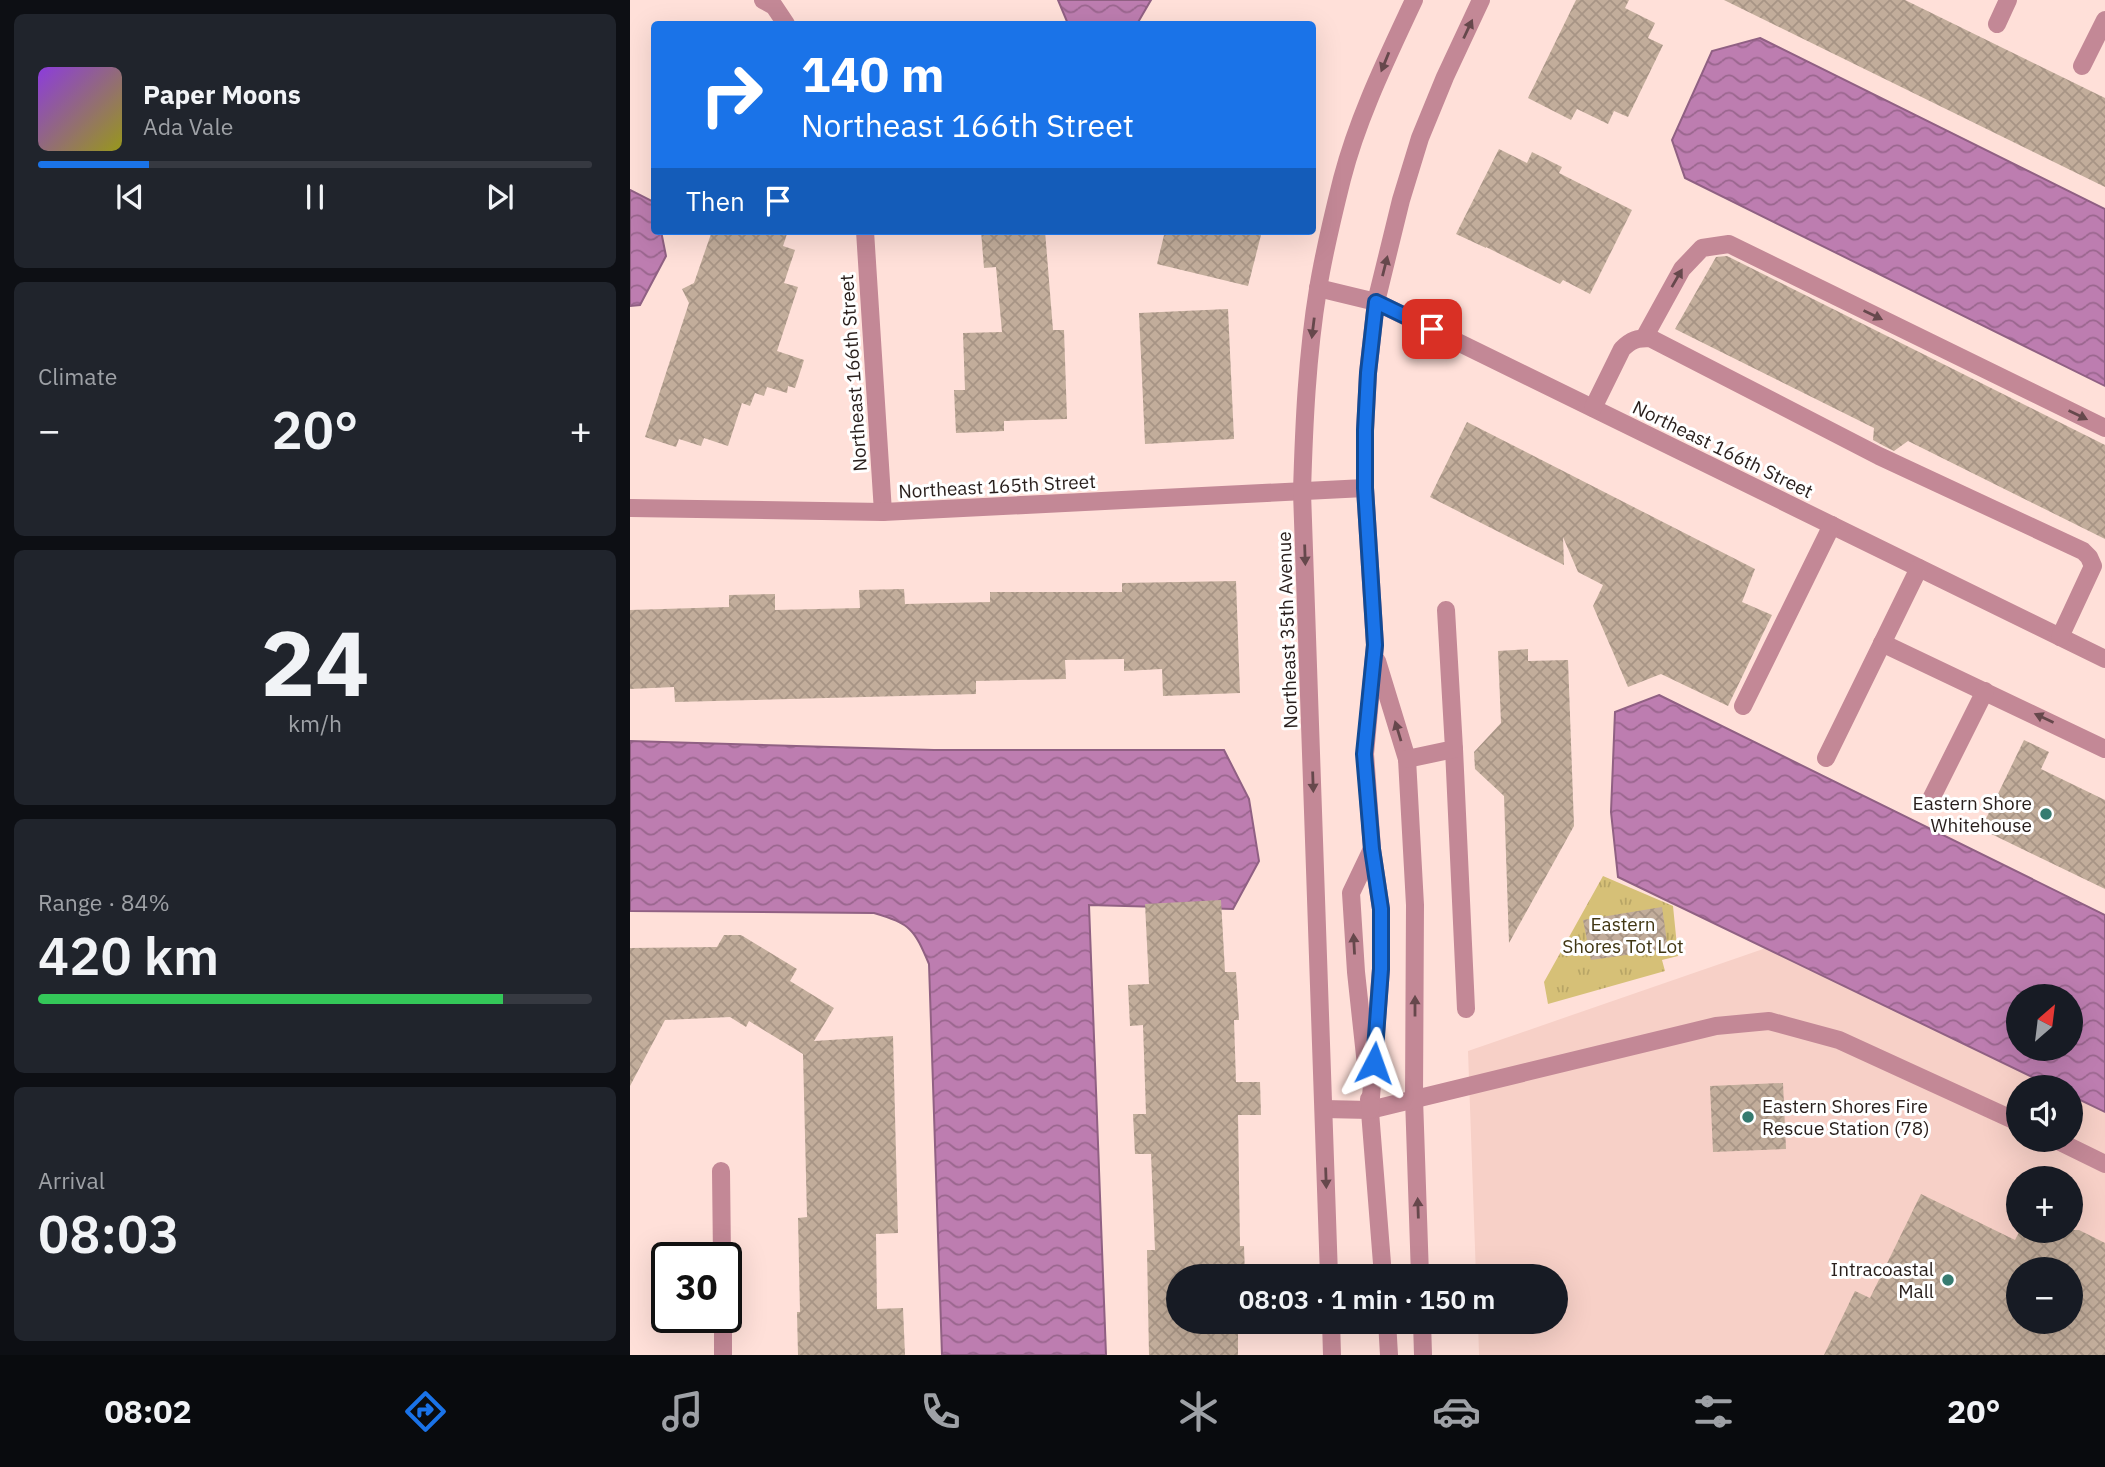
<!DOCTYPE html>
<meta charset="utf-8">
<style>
body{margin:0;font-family:"IBM Plex Sans",sans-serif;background:#20242c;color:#f1f3f6;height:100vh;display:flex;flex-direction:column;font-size:26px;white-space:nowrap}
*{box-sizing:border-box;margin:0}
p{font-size:23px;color:#9ea1a6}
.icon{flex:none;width:38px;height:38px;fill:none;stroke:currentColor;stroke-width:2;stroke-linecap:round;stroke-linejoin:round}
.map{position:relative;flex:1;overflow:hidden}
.details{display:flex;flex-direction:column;gap:14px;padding:14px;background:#0d0f14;width:630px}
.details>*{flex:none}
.top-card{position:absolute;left:21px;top:21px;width:665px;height:214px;border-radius:7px;box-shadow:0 7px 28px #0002;background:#1a73e8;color:#fff;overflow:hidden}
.needle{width:46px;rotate:28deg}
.controls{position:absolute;left:1376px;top:984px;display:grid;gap:14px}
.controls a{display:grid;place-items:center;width:77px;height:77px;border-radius:50%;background:#171b24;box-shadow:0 7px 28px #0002;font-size:35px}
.speed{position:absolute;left:21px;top:1242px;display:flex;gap:14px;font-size:35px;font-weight:700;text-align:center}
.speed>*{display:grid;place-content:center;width:91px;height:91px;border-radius:50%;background:#171b24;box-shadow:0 7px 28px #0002;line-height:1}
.speed .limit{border:4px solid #111;border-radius:10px;background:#fff;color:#111}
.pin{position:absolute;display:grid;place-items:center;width:60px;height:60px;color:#fff;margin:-30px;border-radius:14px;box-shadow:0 4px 10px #0006}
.me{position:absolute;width:77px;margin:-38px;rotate:4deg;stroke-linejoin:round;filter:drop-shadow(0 0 5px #0008)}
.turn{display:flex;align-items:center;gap:24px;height:147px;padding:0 35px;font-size:32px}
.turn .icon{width:91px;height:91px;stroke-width:2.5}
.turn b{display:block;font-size:49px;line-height:60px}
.then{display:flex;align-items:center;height:66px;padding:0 35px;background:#0003;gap:14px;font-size:26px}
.big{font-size:52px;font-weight:600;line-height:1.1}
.details .card{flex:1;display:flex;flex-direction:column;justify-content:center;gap:10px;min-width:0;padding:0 24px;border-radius:10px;background:#20242c}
.details .dial{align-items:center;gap:0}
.dial b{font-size:91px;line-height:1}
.song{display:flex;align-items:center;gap:21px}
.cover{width:84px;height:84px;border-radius:10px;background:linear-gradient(135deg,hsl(270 70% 55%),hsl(60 70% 35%))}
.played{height:7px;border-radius:4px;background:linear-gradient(90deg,#1a73e8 20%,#363941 20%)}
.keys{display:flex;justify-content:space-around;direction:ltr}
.heat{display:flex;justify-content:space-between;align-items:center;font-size:38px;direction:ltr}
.charge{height:10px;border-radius:5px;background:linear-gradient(90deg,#34c759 84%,#363941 0)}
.trip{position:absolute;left:536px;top:1264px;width:402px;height:70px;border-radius:35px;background:#171b24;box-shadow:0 7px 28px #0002;font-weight:600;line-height:70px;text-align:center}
.tab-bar{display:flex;height:112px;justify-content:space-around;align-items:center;background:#090b0e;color:#9ea1a6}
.tab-bar .icon{width:49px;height:49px}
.tab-bar .on{color:#1a73e8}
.tab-bar b{font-size:32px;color:#f1f3f6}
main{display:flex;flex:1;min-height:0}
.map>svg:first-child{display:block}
.built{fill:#f7d0c7;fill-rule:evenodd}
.park{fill:url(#park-tufts)}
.water{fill:url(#water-waves);stroke:#906083;stroke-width:2;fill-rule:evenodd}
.building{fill:url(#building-cross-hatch);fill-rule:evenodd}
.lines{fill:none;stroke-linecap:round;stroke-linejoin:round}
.minor{stroke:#c38896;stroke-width:18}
.oneway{fill:#66484c}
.route-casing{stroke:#114b97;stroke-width:18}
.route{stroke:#1a73e8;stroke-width:12}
.poi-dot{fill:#367b70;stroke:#fff;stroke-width:2.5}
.labels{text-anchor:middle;stroke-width:6;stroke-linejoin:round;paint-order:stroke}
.street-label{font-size:19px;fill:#281e1b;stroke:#fff}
.poi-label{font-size:19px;fill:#281e1b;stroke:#fff;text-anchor:end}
.park-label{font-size:19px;fill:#403612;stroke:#fff}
</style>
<main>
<section class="details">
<div class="card">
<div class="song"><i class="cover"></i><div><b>Paper Moons</b><p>Ada Vale</p></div></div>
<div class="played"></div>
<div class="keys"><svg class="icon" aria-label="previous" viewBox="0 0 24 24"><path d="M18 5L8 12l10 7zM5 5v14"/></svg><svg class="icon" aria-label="pause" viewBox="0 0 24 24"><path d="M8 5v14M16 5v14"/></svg><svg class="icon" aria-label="next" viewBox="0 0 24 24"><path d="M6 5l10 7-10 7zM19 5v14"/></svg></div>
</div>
<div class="card"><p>Climate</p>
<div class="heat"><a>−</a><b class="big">20°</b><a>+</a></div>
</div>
<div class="card dial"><b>24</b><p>km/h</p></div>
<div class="card"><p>Range · 84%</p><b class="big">420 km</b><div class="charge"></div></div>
<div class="card"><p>Arrival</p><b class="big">08:03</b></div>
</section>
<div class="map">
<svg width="1475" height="1355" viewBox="0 0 1475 1355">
<defs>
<pattern id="park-tufts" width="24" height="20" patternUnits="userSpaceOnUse" patternTransform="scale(1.75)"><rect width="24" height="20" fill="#d6c077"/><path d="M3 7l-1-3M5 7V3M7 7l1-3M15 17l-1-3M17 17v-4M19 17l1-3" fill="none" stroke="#b8a566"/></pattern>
<pattern id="water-waves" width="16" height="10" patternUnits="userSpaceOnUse" patternTransform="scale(1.75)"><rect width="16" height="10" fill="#bd7db0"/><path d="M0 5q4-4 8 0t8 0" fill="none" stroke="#9a668e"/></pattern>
<pattern id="building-cross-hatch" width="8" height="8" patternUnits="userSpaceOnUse" patternTransform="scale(1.75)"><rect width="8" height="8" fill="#c2ad9b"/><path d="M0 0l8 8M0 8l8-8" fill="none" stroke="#a79485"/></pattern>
</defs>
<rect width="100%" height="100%" fill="#ffe0d9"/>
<path class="built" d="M1136 948 1422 1087H1388V1139H1440V1096L1475 1112V1355H849L848 1321H926V1276H846L838 1051ZM1388 1178H1440V1230H1388ZM1388 1269H1440V1321H1388Z"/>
<polygon class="park" points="973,876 1043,906 1048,956 1032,960 1035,971 918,1004 914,982"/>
<g class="water">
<polygon points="428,0 521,0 507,24 438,24"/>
<polygon points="1130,38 1475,209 1475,386 1055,178 1042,140 1082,51"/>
<polygon points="0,190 24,202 24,231 31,231 36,256 10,305 0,306"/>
<path d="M1029 695 1475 915V1112L1440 1095V1087H1423L988 877 981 812 985 712ZM1388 996H1440V1048H1388Z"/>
<path d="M0 741 304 750H594L619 799 629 861 603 909 459 905 476 1355H312L299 964C284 929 281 924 244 913L0 911Z"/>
</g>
<g class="building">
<polygon points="946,0 999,0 995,8 1025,23 1018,38 1033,45 998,117 984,111 978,124 947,109 941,120 898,98"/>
<polygon points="1094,0 1275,0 1475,98 1475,187"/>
<polygon points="869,149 897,163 902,152 932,167 929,173 1002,210 960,294 933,280 930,284 856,247 856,248 826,234"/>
<polygon points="82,231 158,231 153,246 165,250 154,283 168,287 147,351 174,360 165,388 158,386 157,393 137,387 134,396 125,393 120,406 112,403 98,446 74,438 71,446 49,439 46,447 15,437 59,303 52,289 64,283"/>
<polygon points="351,231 415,231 423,330 434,330 437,419 374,421 374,431 326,433 324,390 335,390 333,333 372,332 366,267 354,268"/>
<polygon points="535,231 632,231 618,286 527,264"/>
<polygon points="1097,256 1475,445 1475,539 1278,441 1264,451 1254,446 1243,440 1244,428 1045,329 1086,257"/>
<polygon points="598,309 604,439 515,444 509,313"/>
<polygon points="837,422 1125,569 1112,602 1142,615 1098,706 1031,674 998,687 963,606 973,585 948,572 933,537 934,565 800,497"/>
<polygon points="606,581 610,693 533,696 532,669 494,671 494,659 435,660 436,679 346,681 346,694 45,702 44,687 0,689 0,610 99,607 99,595 145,594 145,610 230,608 229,590 274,589 275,604 360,602 360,592 492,592 492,583"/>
<polygon points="898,649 898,661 938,660 944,826 879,943 874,796 845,769 844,752 871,723 868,651"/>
<polygon points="1394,740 1419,752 1411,769 1475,800 1475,889 1351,829"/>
<polygon points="591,900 595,972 606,972 609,1020 604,1020 606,1082 630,1082 631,1115 608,1115 610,1246 614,1246 615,1276 548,1276 548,1321 608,1321 608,1355 519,1355 517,1250 525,1250 521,1154 505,1154 503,1114 516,1114 513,1025 500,1026 498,985 519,984 515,904"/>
<polygon points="1032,907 1038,949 961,960 953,920"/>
<polygon points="94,935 111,935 167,969 160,981 204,1008 184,1041 263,1036 268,1233 246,1234 247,1309 273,1308 275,1355 168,1355 167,1312 170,1312 168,1218 177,1217 173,1054 119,1021 116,1027 100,1017 35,1020 0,1086 0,948 87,947"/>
<polygon points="1153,1083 1156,1149 1083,1152 1080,1086"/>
<path d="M1291 1194 1385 1240 1390 1230H1449L1475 1243V1355H1194L1225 1291 1240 1298ZM1388 1269H1440V1321H1388Z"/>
</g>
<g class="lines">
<g class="minor">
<polyline points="133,0 144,6 156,24"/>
<polyline points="1367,24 1378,0"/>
<polyline points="1452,66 1475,20"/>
<polyline points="235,231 253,512"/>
<polyline points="688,288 746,302 1475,659"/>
<polyline points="1014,338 1052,269 1072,248 1099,244 1475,428"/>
<path d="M963 408 992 349C1001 340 1007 338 1020 338L1249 456 1453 551 1459 557 1463 566 1430 637"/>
<polyline points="0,508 253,512 735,488"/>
<polyline points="1252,643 1475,749"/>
<polyline points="747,661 777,759 785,905 784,1098 790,1276"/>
<polyline points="1113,706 1202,525"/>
<polyline points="824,749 836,1009"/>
<polyline points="1196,758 1289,568"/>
<polyline points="777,759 824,749 816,610"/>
<polyline points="1300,801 1355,691"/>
<polyline points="736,1065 726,972 721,893 742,849"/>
<polyline points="739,1099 753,1276"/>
<polyline points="694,1109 740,1110 1086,1026 1139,1021 1209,1040 1388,1122"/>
<polyline points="740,1110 751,969 751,909 742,849 735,754 745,645 735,488 735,431 738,373 746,302 771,200 790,138 815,77 851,0"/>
<polyline points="1424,1139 1475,1164"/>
<polyline points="91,1171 92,1258"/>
<path d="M699 1276 672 492C674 424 677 356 688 289 694 252 703 215 712 179 728 117 757 58 784 0"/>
<polyline points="93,1318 93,1355"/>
<polyline points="701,1321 702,1355"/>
<polyline points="757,1321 759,1355"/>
<polyline points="792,1321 793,1355"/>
</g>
</g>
<defs><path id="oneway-solid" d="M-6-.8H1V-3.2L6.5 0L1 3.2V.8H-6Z" transform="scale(1.75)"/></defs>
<g class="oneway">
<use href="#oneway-solid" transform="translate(838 29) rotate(-65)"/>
<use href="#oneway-solid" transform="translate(755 62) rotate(112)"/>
<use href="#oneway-solid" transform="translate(755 266) rotate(-76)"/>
<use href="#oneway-solid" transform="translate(1047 278) rotate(-60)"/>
<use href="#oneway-solid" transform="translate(1243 315) rotate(26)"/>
<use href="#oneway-solid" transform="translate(683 328) rotate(97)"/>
<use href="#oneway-solid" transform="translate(1448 415) rotate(26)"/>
<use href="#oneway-solid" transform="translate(675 555) rotate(88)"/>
<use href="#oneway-solid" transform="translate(1414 718) rotate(-155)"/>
<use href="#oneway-solid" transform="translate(768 731) rotate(-107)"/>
<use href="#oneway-solid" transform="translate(683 782) rotate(88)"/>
<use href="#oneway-solid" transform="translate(724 944) rotate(-93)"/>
<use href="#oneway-solid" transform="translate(785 1006) rotate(-90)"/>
<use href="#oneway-solid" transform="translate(696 1178) rotate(88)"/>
<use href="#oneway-solid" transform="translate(788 1208) rotate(-92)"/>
</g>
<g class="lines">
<g class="route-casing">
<polyline id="route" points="744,1063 751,969 751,909 742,849 734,754 745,645 735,488 735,430 738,373 746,302 802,329"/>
</g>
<use href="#route" class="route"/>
</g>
<g class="poi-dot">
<circle cx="1416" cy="814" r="7"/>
<circle cx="1118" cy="1117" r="7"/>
<circle cx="1318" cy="1280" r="7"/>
</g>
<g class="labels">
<g class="street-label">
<text transform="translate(223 373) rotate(-94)" y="7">Northeast 166th Street</text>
<text transform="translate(1093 449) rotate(26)" y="7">Northeast 166th Street</text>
<text transform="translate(367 486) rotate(-3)" y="7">Northeast 165th Street</text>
<text transform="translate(657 630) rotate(-92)" y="7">Northeast 35th Avenue</text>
</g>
<g class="poi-label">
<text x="1402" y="810">Eastern Shore<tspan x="1402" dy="22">Whitehouse</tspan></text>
<text x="1132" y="1113" text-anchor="start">Eastern Shores Fire<tspan x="1132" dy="22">Rescue Station (78)</tspan></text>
<text x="1304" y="1276">Intracoastal<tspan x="1304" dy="22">Mall</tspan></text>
</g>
<g class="park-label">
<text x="993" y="931">Eastern<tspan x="993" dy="22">Shores Tot Lot</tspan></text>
</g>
</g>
</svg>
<div class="controls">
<a><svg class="needle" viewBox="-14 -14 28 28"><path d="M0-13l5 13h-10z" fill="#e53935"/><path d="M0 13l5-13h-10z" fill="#9ea1a6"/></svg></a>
<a><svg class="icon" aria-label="sound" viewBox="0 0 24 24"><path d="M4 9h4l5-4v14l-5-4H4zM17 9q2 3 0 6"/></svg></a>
<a>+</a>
<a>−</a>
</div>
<div class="speed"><div class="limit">30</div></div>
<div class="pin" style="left:802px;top:329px;background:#d93025"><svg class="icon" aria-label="arrive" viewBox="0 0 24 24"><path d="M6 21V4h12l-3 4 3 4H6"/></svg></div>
<svg class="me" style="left:744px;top:1063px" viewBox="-20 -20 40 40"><path d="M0-17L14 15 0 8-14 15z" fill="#1a73e8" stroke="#fff" stroke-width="4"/></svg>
<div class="trip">08:03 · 1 min · 150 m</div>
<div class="top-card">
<div class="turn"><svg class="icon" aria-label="right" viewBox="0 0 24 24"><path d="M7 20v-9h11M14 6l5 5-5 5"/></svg><div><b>140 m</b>Northeast 166th Street</div></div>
<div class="then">Then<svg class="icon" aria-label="arrive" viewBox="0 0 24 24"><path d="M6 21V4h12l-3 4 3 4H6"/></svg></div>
</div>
</div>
</main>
<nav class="tab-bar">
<b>08:02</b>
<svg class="icon on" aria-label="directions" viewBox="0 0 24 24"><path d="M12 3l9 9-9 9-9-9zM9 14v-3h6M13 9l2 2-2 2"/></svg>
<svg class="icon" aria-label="music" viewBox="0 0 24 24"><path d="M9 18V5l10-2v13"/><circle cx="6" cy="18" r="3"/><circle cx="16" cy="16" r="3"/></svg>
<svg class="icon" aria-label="phone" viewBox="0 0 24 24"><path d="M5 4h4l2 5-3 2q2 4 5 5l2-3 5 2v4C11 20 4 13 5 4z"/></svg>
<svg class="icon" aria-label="climate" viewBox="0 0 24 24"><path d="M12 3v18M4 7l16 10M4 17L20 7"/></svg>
<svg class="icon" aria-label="car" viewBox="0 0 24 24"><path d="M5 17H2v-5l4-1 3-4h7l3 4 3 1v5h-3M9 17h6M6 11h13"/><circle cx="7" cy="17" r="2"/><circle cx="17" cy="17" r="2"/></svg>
<svg class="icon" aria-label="filters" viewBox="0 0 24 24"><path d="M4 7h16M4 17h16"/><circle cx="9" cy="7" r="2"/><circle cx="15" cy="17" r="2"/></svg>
<b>20°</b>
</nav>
